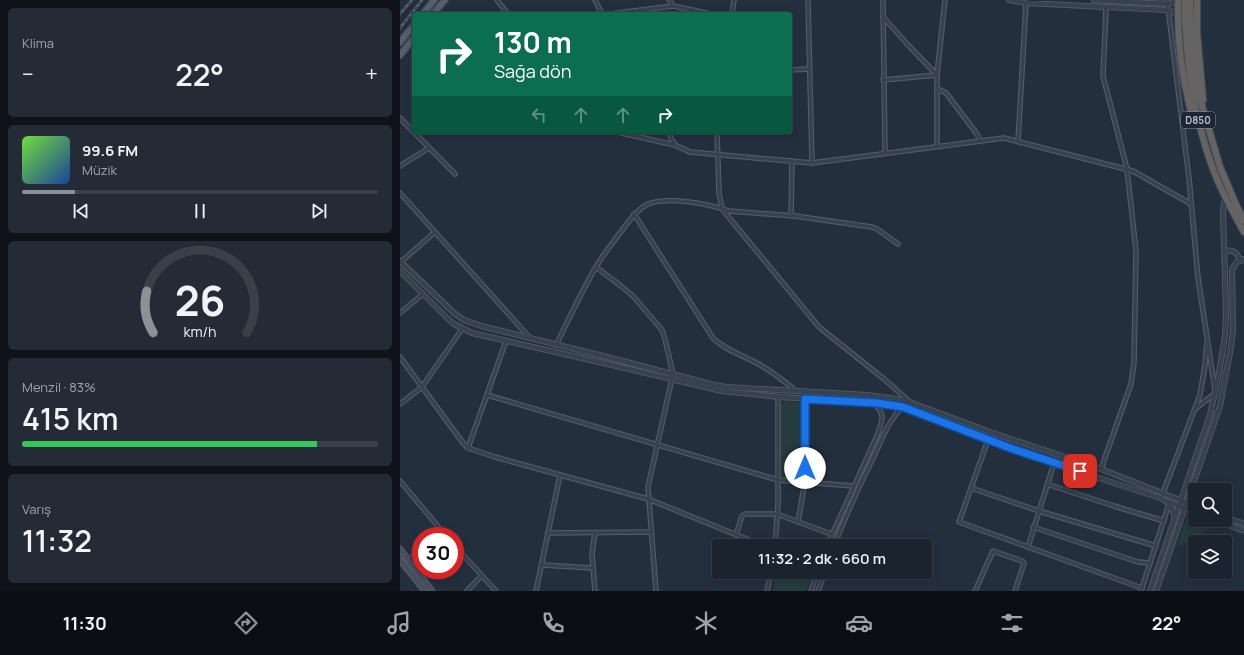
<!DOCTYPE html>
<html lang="tr">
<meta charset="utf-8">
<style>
body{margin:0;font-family:Manrope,sans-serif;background:#242b36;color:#f1f3f6;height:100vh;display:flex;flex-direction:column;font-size:15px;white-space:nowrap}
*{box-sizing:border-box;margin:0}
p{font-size:13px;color:#a0a4aa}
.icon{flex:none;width:22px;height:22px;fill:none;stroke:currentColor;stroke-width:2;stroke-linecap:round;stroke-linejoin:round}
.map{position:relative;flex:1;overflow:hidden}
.drawer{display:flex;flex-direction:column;gap:8px;padding:8px;background:#0f1319;width:400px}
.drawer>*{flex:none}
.banner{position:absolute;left:12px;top:12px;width:380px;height:122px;border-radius:4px;box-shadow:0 2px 10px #0003,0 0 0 1px #39404a;background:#0b6e4f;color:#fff;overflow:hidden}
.buttons{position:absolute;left:788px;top:483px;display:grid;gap:8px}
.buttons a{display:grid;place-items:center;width:44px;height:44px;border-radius:4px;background:#1b232e;box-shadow:0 2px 10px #0003,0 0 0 1px #39404a;font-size:20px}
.speed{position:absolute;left:12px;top:527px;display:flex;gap:8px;font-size:20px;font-weight:700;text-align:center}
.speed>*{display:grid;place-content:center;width:52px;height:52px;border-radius:50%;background:#1b232e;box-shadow:0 2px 10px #0003,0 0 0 1px #39404a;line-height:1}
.speed .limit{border:6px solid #d22;background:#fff;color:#111}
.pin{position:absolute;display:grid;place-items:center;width:34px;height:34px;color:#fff;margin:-17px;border-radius:8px;box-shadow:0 2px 6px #0006}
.me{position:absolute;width:44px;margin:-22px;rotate:0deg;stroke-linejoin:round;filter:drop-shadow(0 0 3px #0008)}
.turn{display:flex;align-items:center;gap:14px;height:84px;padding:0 16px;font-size:18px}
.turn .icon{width:52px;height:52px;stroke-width:2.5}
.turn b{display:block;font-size:28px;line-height:34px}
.lanes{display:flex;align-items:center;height:38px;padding:0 16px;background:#0003;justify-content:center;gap:20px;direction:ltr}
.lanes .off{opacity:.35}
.big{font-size:30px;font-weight:600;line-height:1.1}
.drawer .card{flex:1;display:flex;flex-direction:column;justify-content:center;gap:6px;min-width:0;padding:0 14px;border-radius:6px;background:#242b36}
.drawer .dial{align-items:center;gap:0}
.dial svg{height:104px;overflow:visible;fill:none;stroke:#39404a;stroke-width:7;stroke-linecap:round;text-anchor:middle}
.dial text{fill:#f1f3f6;stroke:none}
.song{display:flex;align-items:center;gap:12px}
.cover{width:48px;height:48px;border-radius:6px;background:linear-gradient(135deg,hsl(100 70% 55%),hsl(220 70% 35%))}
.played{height:4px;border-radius:2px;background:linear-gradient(90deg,#8c9099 15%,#39404a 15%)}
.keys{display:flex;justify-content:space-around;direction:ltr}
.heat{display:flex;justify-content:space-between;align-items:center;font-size:22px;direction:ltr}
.charge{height:6px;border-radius:3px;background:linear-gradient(90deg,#34c759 83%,#39404a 0)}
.trip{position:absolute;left:312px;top:539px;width:220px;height:40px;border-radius:4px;background:#1b232e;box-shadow:0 2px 10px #0003,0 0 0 1px #39404a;font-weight:600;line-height:40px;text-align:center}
.dock{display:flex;height:64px;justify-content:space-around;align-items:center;background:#0b0e12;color:#a0a4aa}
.dock .icon{width:28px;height:28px}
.dock .on{color:#8c9099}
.dock b{font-size:18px;color:#f1f3f6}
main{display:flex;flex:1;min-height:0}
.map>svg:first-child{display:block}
.green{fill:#263c3f}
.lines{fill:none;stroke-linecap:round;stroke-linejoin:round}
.minor-casing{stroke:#565f6c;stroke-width:5.5}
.tertiary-casing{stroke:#565f6c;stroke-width:6}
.secondary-casing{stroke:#565f6c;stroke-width:7}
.primary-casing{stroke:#414a57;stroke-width:8}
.trunk-casing{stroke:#434c59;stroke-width:8}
.minor{stroke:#38414e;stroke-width:3.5}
.tertiary{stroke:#38414e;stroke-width:4.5}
.secondary{stroke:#465061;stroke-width:5}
.primary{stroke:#56606e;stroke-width:5.5}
.trunk{stroke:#656462;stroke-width:6}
.rail-casing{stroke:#5a6575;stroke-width:2.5}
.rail{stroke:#1d2633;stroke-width:1;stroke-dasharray:3;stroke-linecap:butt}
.route-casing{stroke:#114b97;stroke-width:10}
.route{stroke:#1a73e8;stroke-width:7}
.labels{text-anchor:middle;stroke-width:4;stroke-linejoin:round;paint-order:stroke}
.shield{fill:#1d2633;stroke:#878f9c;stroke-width:1}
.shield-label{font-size:10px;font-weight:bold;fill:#b4bcc9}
</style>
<main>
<section class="drawer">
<div class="card"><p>Klima</p>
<div class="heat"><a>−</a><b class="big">22°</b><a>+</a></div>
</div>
<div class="card">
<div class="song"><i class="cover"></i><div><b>99.6 FM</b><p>Müzik</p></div></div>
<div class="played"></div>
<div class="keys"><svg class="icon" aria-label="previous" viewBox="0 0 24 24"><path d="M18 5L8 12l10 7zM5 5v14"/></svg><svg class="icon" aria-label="pause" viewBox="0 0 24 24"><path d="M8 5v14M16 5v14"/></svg><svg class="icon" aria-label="next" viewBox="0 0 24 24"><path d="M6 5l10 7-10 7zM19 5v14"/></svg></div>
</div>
<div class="card dial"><svg viewBox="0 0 100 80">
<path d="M14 69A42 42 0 1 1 86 69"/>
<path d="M14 69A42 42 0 0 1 9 37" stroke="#8c9099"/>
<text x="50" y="56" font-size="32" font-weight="700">26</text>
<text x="50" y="72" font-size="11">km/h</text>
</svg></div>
<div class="card"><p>Menzil · 83%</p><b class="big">415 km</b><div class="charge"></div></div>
<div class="card"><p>Varış</p><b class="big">11:32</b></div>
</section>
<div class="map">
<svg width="844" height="591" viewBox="0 0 844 591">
<rect width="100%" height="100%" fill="#242f3e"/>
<g class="green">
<polygon points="385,401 402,403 402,478 380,478 380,407"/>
<polygon points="792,517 795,518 795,520 802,520 815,525 782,545 778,544 786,520"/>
<polygon points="376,572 412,572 406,591 373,591"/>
</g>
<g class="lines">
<g class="minor-casing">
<g id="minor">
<polyline points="97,0 108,14"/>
<polyline points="195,0 202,14"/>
<polyline points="269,0 273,6 311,14"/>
<polyline points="408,0 412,163"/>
<polyline points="483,0 485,153"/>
<polyline points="767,0 789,178 798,278 815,390"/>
<polyline points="209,14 273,6"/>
<polyline points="332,14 334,0"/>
<polyline points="483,17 509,46 537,75"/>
<polyline points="390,70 409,69"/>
<polyline points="483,80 537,75"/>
<polyline points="537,92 540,90 546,93 577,134 580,141"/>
<polyline points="0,118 55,174"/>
<polyline points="217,132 275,145"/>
<polyline points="268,132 275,145 290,152 412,163 604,138 733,171 791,204"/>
<polyline points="317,132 319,193 322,209 419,327 484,379 509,401"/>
<polyline points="618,141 626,3"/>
<polyline points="537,146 537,75 545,0"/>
<polyline points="0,166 29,148"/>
<polyline points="0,193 130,338"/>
<path d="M234 214 313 338C324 349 341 355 355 362 370 370 383 380 396 391"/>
<polyline points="391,216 392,161"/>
<polyline points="1,262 35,232"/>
<polyline points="196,267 221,286 233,296 262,330 265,339 273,374 248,487 256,591"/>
<polyline points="0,313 23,294"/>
<path d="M156 345C169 319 181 292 196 267 204 253 214 241 223 229 230 220 237 209 248 204 268 196 309 204 329 211L395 216 472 227 477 229 498 244"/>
<polyline points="0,357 63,443 68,448 95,457 248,499 364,546"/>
<polyline points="87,395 378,480 453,486"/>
<polyline points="0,404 22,387 62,329"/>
<polyline points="795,409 814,394"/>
<polyline points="588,440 559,522 742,588"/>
<polyline points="68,448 106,341"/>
<polyline points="701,469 731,384 734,363 736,251 727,169 703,76 706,8"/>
<polyline points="0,481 46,536"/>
<polyline points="647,484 714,506 764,521"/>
<polyline points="571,488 639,511 756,546"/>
<polyline points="763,493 800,395 805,365 807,343"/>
<polyline points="398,522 405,481 405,399"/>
<polyline points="633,527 738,562 750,563"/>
<polyline points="148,533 251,532"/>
<polyline points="195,533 192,554 195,591"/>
<polyline points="336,535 342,516 345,514 377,514 431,534"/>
<polyline points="37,536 42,532"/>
<polyline points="55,546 96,591"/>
<polyline points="375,546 378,504 378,397"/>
<path d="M427 546 477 436C482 421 487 414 473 403"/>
<path d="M434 546C446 515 459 486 474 456 482 439 489 419 503 407"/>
<polyline points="628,547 654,463"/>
<polyline points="8,560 21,550"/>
<polyline points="142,565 192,568"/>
<polyline points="67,591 81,576"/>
<polyline points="136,591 160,475"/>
<polyline points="367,591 371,572"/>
<polyline points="411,591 417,572"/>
<polyline points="418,591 425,572"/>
<polyline points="575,591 593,551 622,561 624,563 615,591"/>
<polyline points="741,591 769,504"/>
</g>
</g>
<g class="tertiary-casing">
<g id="tertiary">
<polyline points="609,0 626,3 768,10 775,13 778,16"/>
<polyline points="694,0 767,4 774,2 776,0"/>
<path d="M825 251C833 249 838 253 840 261"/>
<polyline points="0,261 54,313 64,320 81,326 207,357 314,385 326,387 467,395 504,400 590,432 701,469 795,506"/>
<path d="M0 271 48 319 54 324 72 333 208 364 322 391 380 397 477 403 503 407 638 458 763 499C771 505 774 510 775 520"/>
<polyline points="767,501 795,512"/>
<polyline points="825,517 844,524"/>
<polyline points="816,520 844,531"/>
<polyline points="750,591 810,415 819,373 825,336 826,314 823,210 825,198"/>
<polyline points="756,591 820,406 831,347 833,330 832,269 837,262 844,259"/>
</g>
</g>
<g class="secondary-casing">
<g id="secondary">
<polyline points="0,549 32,591"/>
<polyline points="0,560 25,591"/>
</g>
</g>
<g class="primary-casing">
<g id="primary">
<polyline points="23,14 34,0"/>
<polyline points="33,14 45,0"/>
<polyline points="0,42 14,25"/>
<polyline points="0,55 14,38"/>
</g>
</g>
<g class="trunk-casing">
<g id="trunk">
<path d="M778 0C777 42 782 76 792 116L796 122"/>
<path d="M785 0C784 15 786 31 787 46 790 87 798 127 812 166 820 189 832 211 844 232"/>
<polyline points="790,0 791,27 796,85 820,167 837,207 844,220"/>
<polyline points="797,0 797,32 803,100"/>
</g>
</g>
<use href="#minor" class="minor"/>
<use href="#tertiary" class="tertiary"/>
<use href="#secondary" class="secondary"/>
<use href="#primary" class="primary"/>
<use href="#trunk" class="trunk"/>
<g class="rail-casing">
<g id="rail">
<polyline points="0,14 12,0"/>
<polyline points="0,28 22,0"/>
</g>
</g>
<use href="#rail" class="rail"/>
</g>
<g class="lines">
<g class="route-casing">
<polyline id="route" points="405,468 405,399 477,403 503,407 613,449 680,471"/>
</g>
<use href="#route" class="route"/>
</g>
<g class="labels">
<rect class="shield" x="781" y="112" width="34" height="16" rx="3"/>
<g class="shield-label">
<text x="798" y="124">D850</text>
</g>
</g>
</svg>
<div class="buttons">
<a><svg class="icon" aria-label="search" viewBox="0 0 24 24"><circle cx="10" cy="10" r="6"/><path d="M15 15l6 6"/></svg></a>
<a><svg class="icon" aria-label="layers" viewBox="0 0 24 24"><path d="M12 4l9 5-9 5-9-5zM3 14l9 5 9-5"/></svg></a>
</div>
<div class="speed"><div class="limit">30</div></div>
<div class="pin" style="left:680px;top:471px;background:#d93025"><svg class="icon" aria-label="arrive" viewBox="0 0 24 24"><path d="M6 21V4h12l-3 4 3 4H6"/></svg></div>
<svg class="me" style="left:405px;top:468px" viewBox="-20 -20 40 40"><circle r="19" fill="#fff"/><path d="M0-13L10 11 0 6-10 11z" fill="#1a73e8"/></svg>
<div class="trip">11:32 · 2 dk · 660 m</div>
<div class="banner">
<div class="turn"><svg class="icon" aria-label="right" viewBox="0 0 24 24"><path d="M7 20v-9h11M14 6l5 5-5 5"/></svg><div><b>130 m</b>Sağa dön</div></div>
<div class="lanes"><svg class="icon off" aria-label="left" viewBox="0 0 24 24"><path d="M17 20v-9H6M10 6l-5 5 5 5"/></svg><svg class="icon off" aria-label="ahead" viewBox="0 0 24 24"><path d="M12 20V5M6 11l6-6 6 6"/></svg><svg class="icon off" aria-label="ahead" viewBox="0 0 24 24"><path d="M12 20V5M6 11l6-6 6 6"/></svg><svg class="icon" aria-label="right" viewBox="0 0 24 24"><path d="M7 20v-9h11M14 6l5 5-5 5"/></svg></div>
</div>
</div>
</main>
<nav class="dock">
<b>11:30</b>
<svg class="icon on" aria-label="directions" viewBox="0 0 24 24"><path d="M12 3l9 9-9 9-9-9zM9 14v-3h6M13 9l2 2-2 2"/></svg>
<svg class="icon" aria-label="music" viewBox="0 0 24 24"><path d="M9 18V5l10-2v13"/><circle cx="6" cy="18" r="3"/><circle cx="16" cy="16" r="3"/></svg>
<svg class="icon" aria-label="phone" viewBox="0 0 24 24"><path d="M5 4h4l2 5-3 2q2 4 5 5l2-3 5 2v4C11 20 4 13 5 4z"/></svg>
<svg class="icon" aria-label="climate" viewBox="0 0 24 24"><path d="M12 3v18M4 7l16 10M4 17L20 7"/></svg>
<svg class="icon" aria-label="car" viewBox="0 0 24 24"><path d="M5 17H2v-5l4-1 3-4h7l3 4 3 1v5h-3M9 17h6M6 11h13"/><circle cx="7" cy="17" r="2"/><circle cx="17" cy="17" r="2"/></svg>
<svg class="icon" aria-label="filters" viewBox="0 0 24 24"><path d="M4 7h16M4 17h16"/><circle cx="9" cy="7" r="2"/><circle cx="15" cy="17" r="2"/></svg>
<b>22°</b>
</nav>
